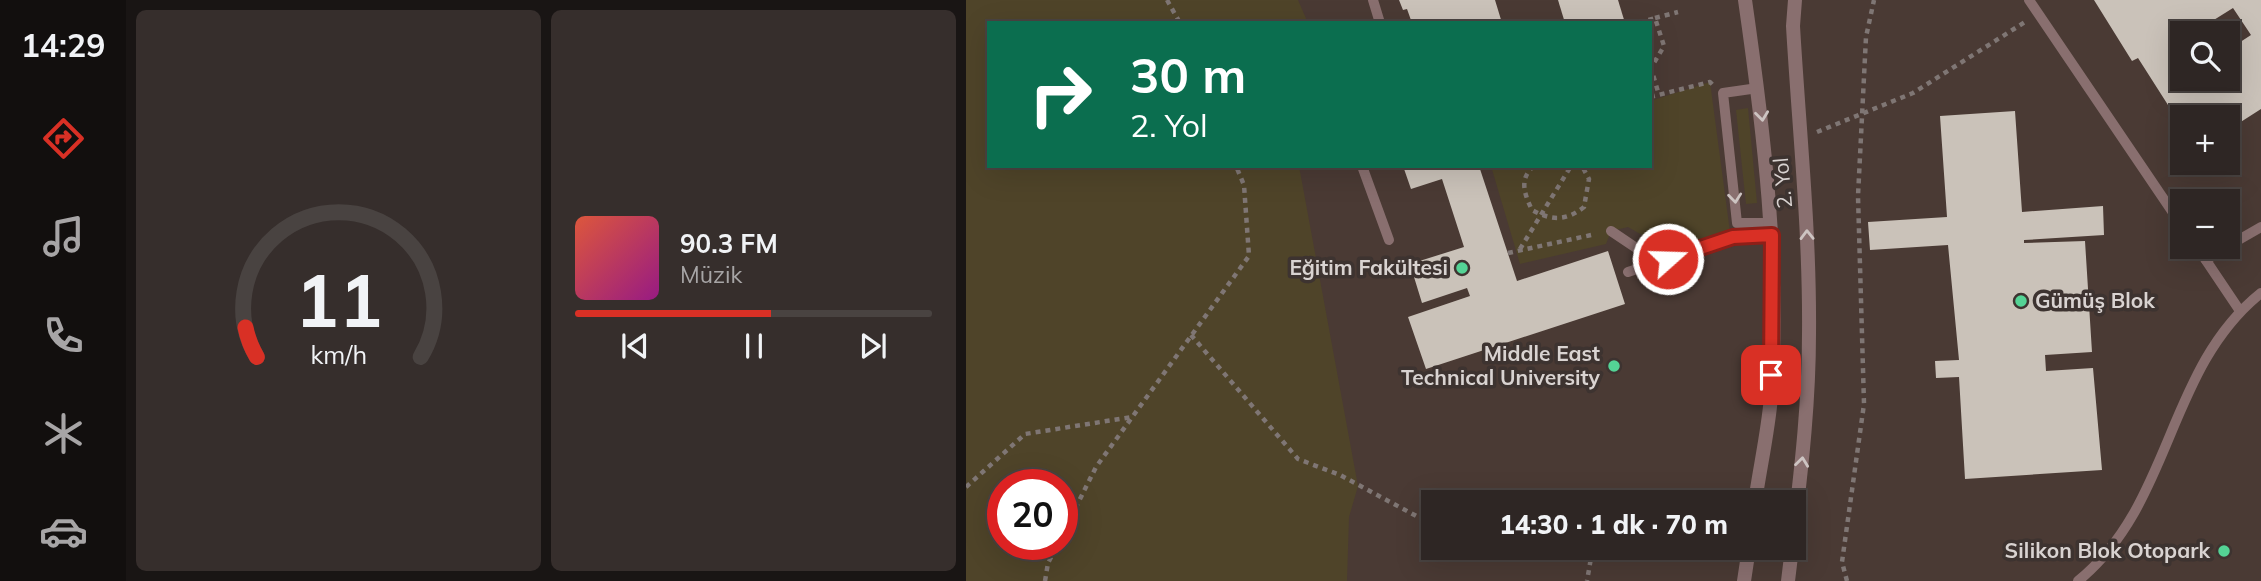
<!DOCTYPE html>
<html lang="tr">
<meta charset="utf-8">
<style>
body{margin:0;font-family:Mulish,sans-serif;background:#362e2c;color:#f1f3f6;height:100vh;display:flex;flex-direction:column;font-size:26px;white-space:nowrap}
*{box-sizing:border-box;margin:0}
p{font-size:23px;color:#a7a5a6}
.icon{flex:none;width:38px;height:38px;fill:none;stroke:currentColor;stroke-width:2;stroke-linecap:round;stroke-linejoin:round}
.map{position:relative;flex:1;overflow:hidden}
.details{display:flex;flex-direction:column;gap:10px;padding:10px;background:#191514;width:840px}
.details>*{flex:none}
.hud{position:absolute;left:21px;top:21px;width:665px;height:147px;border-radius:0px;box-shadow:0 7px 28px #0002,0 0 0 2px #494341;background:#0b6e4f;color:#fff;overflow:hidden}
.tools{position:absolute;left:1204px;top:21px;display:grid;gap:14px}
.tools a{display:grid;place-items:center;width:70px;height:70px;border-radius:0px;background:#2e2624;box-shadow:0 7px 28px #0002,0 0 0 2px #494341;font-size:35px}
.speed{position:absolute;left:21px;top:469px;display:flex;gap:14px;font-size:35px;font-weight:700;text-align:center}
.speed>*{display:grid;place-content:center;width:91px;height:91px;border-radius:50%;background:#2e2624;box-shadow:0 7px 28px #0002,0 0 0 2px #494341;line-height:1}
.speed .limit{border:10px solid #d22;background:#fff;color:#111}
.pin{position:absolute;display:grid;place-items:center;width:60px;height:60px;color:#fff;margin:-30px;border-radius:14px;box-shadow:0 4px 10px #0006}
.me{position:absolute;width:77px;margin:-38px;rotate:70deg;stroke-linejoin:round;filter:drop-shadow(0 0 5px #0008)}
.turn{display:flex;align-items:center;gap:24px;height:147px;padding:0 28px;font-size:32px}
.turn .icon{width:91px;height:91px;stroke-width:2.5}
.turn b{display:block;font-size:49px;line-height:60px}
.details .widget{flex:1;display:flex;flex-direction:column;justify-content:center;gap:10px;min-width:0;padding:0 24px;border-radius:10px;background:#362e2c}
.details .dial{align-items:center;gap:0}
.dial svg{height:182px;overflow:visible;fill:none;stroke:#494341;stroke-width:7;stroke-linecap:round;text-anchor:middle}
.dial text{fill:#f1f3f6;stroke:none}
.song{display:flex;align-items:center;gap:21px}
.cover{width:84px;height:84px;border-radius:10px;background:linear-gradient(135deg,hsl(10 70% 55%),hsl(310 70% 35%))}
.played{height:7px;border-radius:4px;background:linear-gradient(90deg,#d93025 55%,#494341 55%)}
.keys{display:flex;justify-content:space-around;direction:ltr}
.details .tiles{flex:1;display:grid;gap:10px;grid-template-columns:repeat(2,1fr)}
.trip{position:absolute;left:455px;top:490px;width:385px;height:70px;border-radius:0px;background:#2e2624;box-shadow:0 7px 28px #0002,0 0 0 2px #494341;font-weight:800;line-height:70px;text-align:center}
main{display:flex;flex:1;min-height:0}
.tab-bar{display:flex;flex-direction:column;width:126px;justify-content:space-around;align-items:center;background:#120f0e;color:#a7a5a6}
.tab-bar .icon{width:49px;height:49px}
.tab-bar .current{color:#d93025}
.tab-bar b{font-size:32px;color:#f1f3f6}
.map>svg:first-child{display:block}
.built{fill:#4a3a34;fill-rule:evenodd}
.green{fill:#4f4429;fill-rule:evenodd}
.building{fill:#cac2b9;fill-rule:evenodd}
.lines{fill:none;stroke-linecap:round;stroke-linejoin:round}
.path{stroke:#7f7674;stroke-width:4.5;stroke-dasharray:5 5;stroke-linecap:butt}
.service{stroke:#896f6f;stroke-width:10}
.tertiary{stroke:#896f6f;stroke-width:14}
.oneway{stroke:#cdc4c2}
.route-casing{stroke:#8d1f18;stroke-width:18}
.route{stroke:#d93025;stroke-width:12}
.poi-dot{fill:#54d395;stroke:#3d3330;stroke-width:2.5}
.labels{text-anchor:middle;stroke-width:7;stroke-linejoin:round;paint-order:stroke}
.street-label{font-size:21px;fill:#d9d3d1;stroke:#3d3330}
.poi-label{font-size:21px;font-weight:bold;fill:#d9d3d1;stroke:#3d3330;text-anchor:end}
</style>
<main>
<nav class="tab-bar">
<b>14:29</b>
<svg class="icon current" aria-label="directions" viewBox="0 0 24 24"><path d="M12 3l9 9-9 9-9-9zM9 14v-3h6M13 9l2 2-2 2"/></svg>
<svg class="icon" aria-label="music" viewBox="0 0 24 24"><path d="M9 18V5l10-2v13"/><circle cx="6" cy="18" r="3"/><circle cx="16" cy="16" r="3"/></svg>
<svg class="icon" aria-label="phone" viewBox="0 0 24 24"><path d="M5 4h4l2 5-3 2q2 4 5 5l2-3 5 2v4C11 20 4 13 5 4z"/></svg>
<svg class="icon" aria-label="climate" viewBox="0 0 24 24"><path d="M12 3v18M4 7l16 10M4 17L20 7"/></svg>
<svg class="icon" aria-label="car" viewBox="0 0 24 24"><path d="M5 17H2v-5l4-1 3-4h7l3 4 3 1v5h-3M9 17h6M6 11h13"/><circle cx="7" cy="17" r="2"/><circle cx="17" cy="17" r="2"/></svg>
</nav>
<section class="details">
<div class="tiles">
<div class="widget dial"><svg viewBox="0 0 100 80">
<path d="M14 69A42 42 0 1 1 86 69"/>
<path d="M14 69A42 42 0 0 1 9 56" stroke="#d93025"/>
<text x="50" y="56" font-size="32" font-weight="700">11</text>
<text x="50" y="72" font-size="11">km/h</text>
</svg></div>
<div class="widget">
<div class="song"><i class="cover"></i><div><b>90.3 FM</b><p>Müzik</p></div></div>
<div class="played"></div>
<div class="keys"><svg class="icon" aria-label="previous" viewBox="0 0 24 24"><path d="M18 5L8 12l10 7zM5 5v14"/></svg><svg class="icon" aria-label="pause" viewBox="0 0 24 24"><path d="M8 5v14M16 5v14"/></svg><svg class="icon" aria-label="next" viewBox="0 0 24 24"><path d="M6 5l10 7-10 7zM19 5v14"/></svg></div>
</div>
</div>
</section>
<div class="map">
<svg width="1295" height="581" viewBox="0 0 1295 581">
<rect width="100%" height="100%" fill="#3d3330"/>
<path class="built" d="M0 0H1295V581H0ZM23 23H684V166H23ZM1216 33H1262V79H1216ZM1216 117H1262V163H1216ZM1216 201H1262V247H1216ZM37 485H96V544H37ZM467 502H828V548H467Z"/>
<g class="green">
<path d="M0 0H332L342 23H23V166H333L392 486 383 517 381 581H0ZM37 485H96V544H37Z"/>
<polygon points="744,82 764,232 704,251 662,227 645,231 640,244 554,264 525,166 684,166 684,101"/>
<polygon points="782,108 791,203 780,204 770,110"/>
</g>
<g class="building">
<polygon points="433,0 529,0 536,23 446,23 441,9 437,10"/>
<polygon points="592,0 652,0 659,23 599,23"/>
<path d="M1128 0H1295V109L1270 125 1260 111 1250 117H1222L1218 111 1209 116 1172 58 1166 61ZM1267 8 1285 35 1262 50V79H1216V49L1212 42 1216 40V33H1227Z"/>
<polygon points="1049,111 1056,212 1137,206 1138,235 1058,240 1058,243 1119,241 1126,352 1079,355 1080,371 1127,368 1136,470 999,479 993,377 970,378 969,361 993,360 982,245 904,250 902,222 981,217 974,116"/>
<polygon points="437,166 513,166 551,281 642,251 659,304 460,369 442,317 504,296 501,288 456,303 444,264 498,247 476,179 445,189"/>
</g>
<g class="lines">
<g class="path">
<polyline points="201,0 214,23"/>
<polyline points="689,18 712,12"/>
<polyline points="673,23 689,18 698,46 685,68 693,95"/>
<polyline points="684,97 744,82 747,85"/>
<polyline points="851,132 947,93 1059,22"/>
<path d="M568 166C552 179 559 195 566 210 586 221 600 221 618 207L623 179 616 166"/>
<polyline points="554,249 605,166"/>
<polyline points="542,253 630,234"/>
<polyline points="225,335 332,459 374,475 467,525"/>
<polyline points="0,487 59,434 166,417"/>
<polyline points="96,535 130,467 283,256 278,185 270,166"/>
<polyline points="615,548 626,552 621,581"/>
<polyline points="79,581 82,563 92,544"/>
<polyline points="881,581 876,562 898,404 892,196 900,37 908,0"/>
</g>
<g class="service">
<polyline points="407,0 414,23"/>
<polyline points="1063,0 1216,226"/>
<polyline points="792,88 757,93 771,223 805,223"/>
<polyline points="396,166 423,240"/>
<polyline points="645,231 691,262"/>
<polyline points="1262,246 1295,227"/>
<polyline points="1231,247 1274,311"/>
<polyline points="1240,260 1261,247"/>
<polyline points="662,272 767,237 806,235"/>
<path d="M1112 581C1207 504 1200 369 1295 293"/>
</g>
<g class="tertiary">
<path d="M779 0C798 132 814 264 805 397 802 432 794 467 789 502"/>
<path d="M828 530C836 464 843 399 843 334 844 231 833 129 827 26L829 0"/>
<polyline points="778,581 783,548"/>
<polyline points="822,581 826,548"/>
</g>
</g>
<defs><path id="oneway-chevron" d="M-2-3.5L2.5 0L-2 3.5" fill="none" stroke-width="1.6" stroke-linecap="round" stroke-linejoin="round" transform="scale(1.75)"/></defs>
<g class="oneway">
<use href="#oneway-chevron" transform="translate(796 116) rotate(83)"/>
<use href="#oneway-chevron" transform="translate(769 198) rotate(84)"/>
<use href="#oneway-chevron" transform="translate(841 235) rotate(-91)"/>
<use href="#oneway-chevron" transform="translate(836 462) rotate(-83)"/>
</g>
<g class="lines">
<g class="route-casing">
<polyline id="route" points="702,259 767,237 806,235 805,375"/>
</g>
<use href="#route" class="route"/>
</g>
<g class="poi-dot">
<circle cx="496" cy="268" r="7"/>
<circle cx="1055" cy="301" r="7"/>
<circle cx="648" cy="366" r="7"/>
<circle cx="1258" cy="551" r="7"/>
</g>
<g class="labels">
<g class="street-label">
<text transform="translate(817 183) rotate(-95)" y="7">2. Yol</text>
</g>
<g class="poi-label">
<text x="482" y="275">Eğitim Fakültesi</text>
<text x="1069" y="308" text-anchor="start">Gümüş Blok</text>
<text x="634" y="361">Middle East<tspan x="634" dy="24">Technical University</tspan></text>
<text x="1244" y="558">Silikon Blok Otopark</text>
</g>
</g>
</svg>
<div class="tools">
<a><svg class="icon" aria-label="search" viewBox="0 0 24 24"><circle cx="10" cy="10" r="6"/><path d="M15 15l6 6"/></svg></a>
<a>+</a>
<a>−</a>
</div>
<div class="speed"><div class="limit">20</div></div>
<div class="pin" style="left:805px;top:375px;background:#d93025"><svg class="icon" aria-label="arrive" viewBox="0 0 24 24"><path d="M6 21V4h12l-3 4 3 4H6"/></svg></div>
<svg class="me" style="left:702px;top:259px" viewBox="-20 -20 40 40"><circle r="17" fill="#d93025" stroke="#fff" stroke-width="3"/><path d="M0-11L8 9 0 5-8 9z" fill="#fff"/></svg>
<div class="trip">14:30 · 1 dk · 70 m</div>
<div class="hud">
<div class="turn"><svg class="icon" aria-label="right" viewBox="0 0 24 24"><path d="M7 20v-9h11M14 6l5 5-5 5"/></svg><div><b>30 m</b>2. Yol</div></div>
</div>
</div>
</main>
